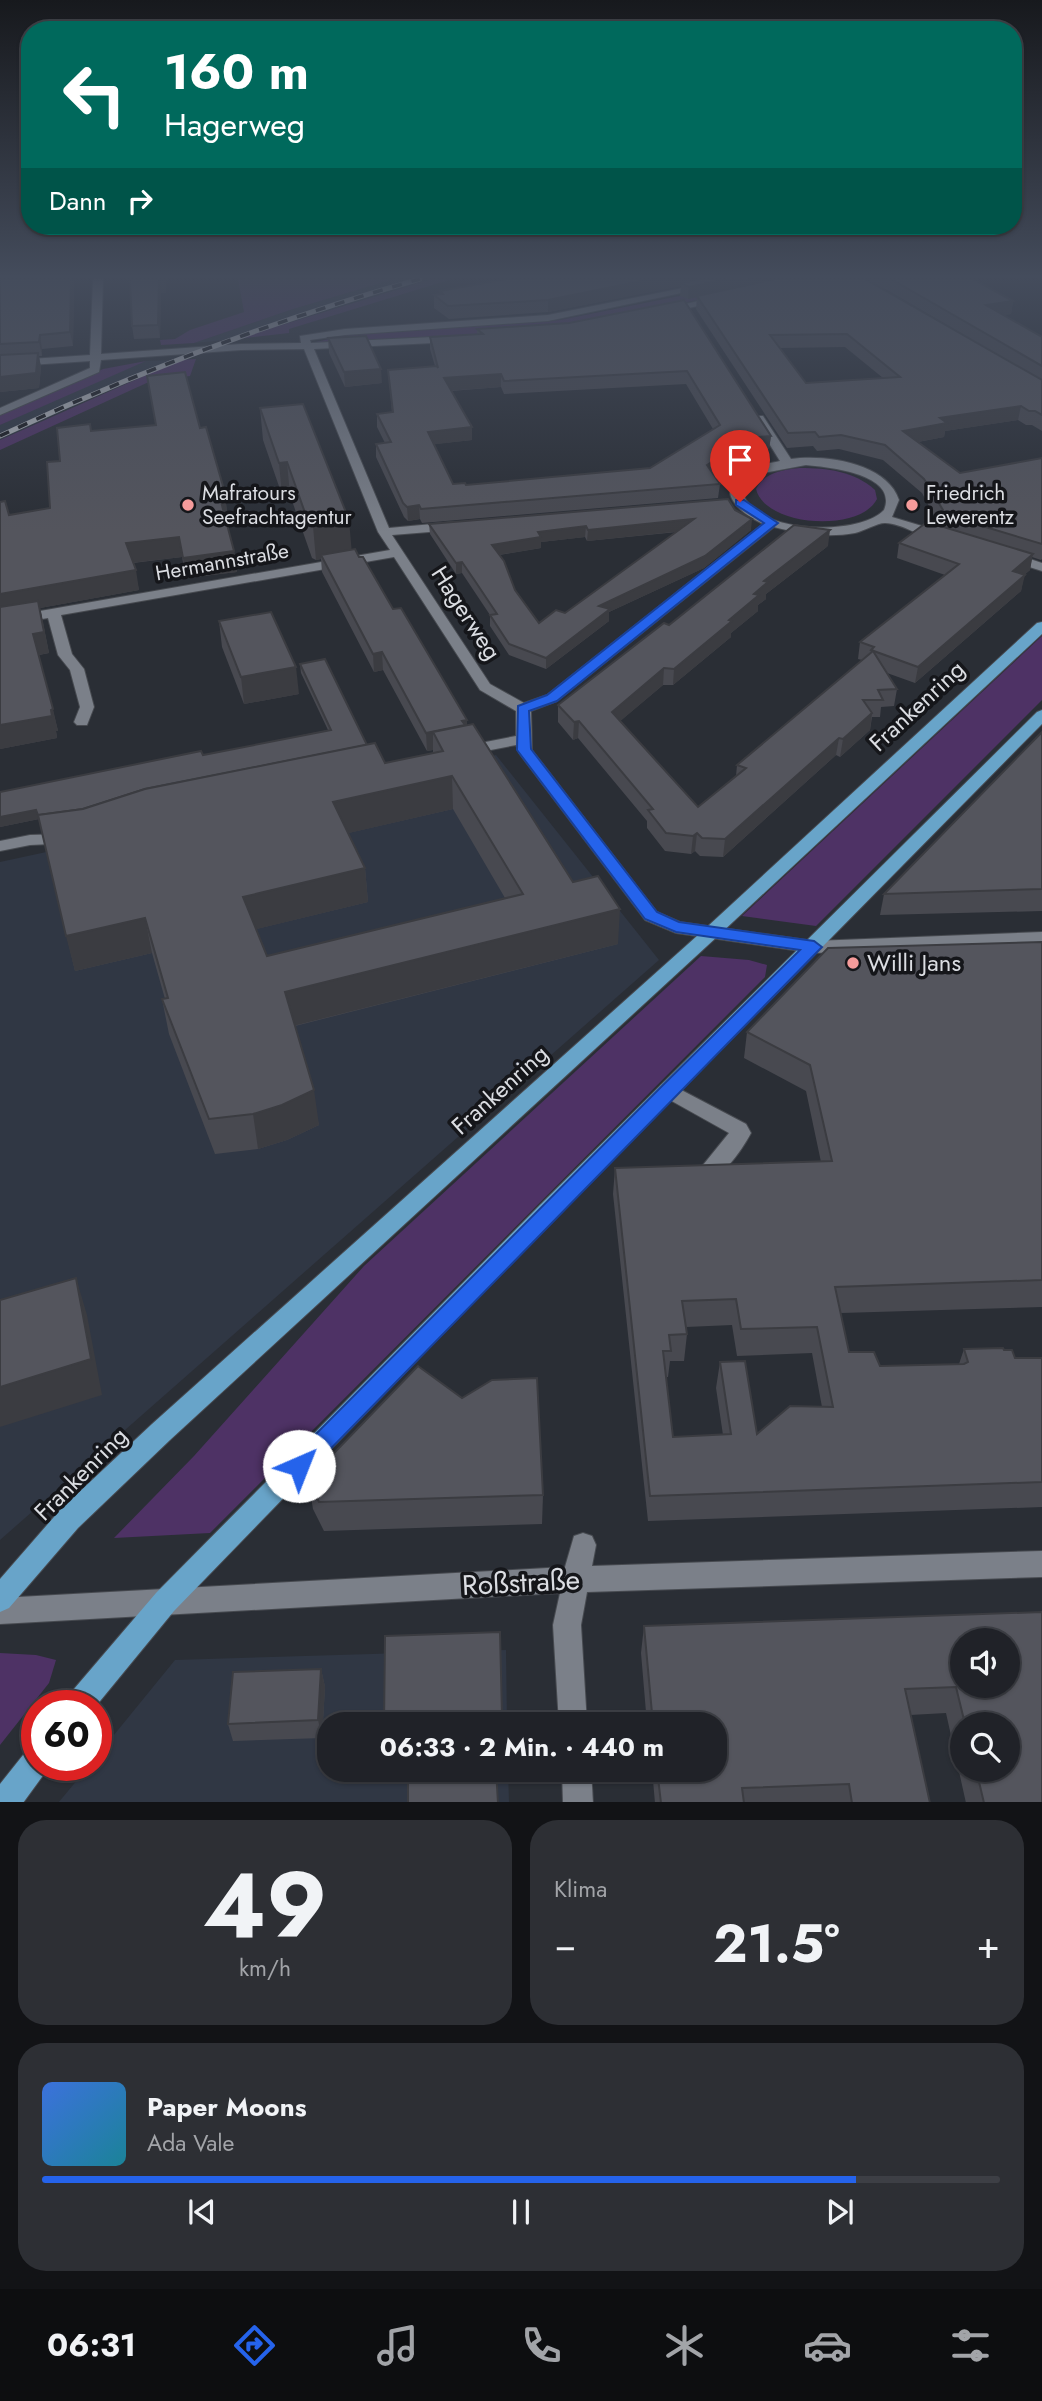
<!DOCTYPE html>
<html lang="de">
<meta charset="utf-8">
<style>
body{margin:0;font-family:Jost,sans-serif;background:#2d2f34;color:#f1f3f6;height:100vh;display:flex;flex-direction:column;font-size:26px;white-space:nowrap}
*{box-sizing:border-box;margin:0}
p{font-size:23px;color:#a2a4a8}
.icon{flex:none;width:38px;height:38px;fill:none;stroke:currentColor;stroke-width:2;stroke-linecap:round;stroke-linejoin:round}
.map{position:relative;height:1802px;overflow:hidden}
.details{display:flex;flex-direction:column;gap:18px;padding:18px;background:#121316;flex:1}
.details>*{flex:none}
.top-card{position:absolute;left:21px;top:21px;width:1001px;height:214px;border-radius:28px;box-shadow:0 2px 5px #0004,0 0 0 2px #3d3f45;background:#00695c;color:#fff;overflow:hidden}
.fabs{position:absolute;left:950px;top:1628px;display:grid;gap:14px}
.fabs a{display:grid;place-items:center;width:70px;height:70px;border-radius:50%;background:#202228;box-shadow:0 2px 5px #0004,0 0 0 2px #3d3f45;font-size:35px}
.speed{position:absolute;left:21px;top:1690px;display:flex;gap:14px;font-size:35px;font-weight:700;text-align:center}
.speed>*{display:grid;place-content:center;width:91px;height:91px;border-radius:50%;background:#202228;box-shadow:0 2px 5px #0004,0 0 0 2px #3d3f45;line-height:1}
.speed .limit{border:10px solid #d22;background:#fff;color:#111}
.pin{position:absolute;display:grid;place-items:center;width:60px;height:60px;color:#fff;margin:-72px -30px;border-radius:50% 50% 50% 0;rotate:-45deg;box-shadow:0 0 7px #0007}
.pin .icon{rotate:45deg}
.me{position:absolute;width:77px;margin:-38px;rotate:44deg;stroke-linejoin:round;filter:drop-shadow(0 0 5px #0008)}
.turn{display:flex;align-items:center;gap:24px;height:147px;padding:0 28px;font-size:32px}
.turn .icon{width:91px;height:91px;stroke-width:2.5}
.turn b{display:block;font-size:49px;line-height:60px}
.then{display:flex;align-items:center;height:66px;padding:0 28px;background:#0003;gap:14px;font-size:26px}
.big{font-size:52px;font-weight:700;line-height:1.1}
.details .widget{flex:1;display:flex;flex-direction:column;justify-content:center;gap:10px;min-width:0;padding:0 24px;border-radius:28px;background:#2d2f34}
.details .dial{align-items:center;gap:0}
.dial b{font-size:91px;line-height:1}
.song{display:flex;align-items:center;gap:21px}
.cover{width:84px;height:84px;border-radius:10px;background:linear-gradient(135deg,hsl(220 70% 55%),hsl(190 70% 35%))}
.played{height:7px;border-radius:4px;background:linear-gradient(90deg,#2563eb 85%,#3d3f45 85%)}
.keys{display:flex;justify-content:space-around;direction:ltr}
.heat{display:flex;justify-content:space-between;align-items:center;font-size:38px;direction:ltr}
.details .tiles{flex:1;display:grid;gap:18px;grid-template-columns:1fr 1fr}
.widget:last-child{grid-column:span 2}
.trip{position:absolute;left:317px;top:1712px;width:410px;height:70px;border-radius:28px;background:#202228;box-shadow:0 2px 5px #0004,0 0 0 2px #3d3f45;font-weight:700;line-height:70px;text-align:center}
.tab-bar{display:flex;height:112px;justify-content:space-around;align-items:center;background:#0d0e10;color:#a2a4a8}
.tab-bar .icon{width:49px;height:49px}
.tab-bar .on{color:#2563eb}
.tab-bar b{font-size:32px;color:#f1f3f6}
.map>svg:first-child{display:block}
.built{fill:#303744}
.green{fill:#4e3265}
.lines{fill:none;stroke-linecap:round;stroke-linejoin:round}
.minor-casing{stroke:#474a50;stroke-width:2}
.major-casing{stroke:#474a50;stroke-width:2}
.minor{fill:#7b8089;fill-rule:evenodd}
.major{fill:#68a4c9;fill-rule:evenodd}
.rail-casing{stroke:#bbbec3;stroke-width:5}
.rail{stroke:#15161a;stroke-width:3.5;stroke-dasharray:10;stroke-linecap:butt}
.wall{fill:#484950;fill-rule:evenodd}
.shaded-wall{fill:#3b3c41}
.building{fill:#54555d;stroke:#3b3c41;stroke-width:2;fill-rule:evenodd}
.route{fill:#2563eb;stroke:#184099;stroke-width:2}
.poi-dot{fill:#f59b9b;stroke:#15161a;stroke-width:2.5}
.labels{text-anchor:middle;stroke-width:7;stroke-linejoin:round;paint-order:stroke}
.far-poi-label{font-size:21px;fill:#dbdde2;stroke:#15161a;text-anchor:start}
.far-street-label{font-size:21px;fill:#dbdde2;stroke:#15161a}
.street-label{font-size:24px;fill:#dbdde2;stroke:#15161a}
.poi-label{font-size:24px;fill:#dbdde2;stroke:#15161a;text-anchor:start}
.near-street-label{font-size:28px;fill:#dbdde2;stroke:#15161a}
</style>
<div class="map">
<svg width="1042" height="1803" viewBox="0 0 1042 1803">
<rect width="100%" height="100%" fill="#2a2e35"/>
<g class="built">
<polygon points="394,279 432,279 236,339 194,343 290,310"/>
<polygon points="180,360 75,405 0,440 0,425 51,400 146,361"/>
<polygon points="496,755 659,960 0,1540 0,862"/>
<polygon points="506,1650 507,1724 329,1724 329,1769 508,1769 509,1802 58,1803 89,1766 96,1766 96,1757 175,1660"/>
</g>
<g class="green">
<polygon points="238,279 394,279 290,310 194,343 161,345 160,340 175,339 190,330 244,312"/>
<polygon points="432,279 452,279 289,329 289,333 236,339"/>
<polygon points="764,279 798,279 563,328 357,343 316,342 347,335 560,320"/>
<polygon points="196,359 190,376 151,381 0,450 0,440 180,360"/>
<polygon points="146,361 0,425 0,415 103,369"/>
<path d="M800 468C827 468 854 471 875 490L877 499C860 533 765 527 756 489 765 472 782 470 800 468Z"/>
<polygon points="1042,636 1042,700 816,926 742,916"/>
<polygon points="701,956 749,960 767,965 765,977 210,1533 114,1538 194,1456 364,1266"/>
<polygon points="0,1653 36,1655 56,1660 49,1683 0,1745"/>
</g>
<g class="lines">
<g class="minor-casing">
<g id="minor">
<path d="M93 279H103L101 354 241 344 301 343 300 336 345 329 548 315 728 279H748L548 321 345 335 310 340 311 343 453 336 458 339 453 342 314 349 389 528 454 522 460 526 454 530 392 535 490 684 524 703 547 695 763 524C746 516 715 495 738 476 749 466 767 464 780 461L753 418 755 416H763L791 459C825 454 887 463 899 500L892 517 942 532V538C923 541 904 523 885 523 877 523 864 531 855 533 828 538 800 534 774 527L557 701 531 711 532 750 657 912 680 922 814 941 1042 932V944L814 953 676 933 645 920 519 753 516 745 465 755 460 753 457 750 460 747 516 736V711L480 690 394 557 61 615 72 654 84 669 94 707 87 725H77L74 722 80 707 70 670 58 655 48 618 0 626V618L390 550 378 532 304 349 241 350 101 360 99 372 0 415V408L90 368V361L0 367V361L90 355ZM806 465C828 467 899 474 884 510 858 538 743 534 742 486L758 474Z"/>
<polygon points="719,296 722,297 722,301 665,313 660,310"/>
<polygon points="1009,552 1042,563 1042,571 1004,559 1004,553"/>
<polygon points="66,834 74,839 72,843 30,845 0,851 0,841 30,835"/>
<path d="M668 1083 746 1124 751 1133C741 1152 713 1192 690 1185L686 1179 690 1173 699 1170 729 1133 661 1095 658 1090 661 1085Z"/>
<polygon points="583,1533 592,1536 596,1545 592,1566 1042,1551 1042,1577 587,1592 581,1625 587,1724 559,1724 553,1625 560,1593 0,1624 0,1598 565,1567 574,1536"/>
<polygon points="562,1769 591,1769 593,1803 563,1803"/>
</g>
</g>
<g class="major-casing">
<g id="major">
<polygon points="1042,622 1042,634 719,935 170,1440 78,1528 9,1608 0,1612 0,1579 60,1510 152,1424 707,927 1037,623"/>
<polygon points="1042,710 1042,724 555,1218 174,1611 96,1706 64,1706 68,1696 156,1593 539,1206 1037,712"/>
<polygon points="37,1746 37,1766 49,1766 47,1770 23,1803 0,1803 0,1784 27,1750"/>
</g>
</g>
<use href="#minor" class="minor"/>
<use href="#major" class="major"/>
<g class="rail-casing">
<path id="rail" d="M0 436C136 372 275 320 420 279"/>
</g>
<use href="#rail" class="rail"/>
</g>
<g class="wall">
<polygon points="0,279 74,279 73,346 42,349 42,356 39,356 41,367 39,388 0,392"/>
<polygon points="130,279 166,293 161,293 160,338 134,339 132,326"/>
<path d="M507 279H973L1013 301 1011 314 1003 315 1042 337V431L1032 425H1026L1018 420 945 431 944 437 918 442 960 473 1042 458V559L1041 560 1032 557 1030 570 1024 575 1021 591 915 683 887 673 897 689 894 706 881 707 880 717H872L870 730 840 757 836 755 723 857 700 856 695 851 691 854 665 851 647 828V821L578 738 573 740 558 722V705L669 625 828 546 766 594V599L758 605V611L731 633V637L673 685H663L620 721 698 807 736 776 737 765 862 660 858 659 860 642 945 575 897 558 899 543 937 525V521L922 493 883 460 839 449 817 451 813 446 787 448 696 309 697 297 688 299 680 296 681 286 548 312 449 319 434 308V295L440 294V291ZM875 285 887 290 971 339ZM845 347 883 378 806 383 780 348Z"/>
<path d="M684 300 771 436 769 449 761 450 760 455 742 456 713 474 720 484 718 498 422 523 420 519 408 521 404 517 376 457V444L385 443 377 427V414L392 412 388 370 435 366 430 349V337L477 335V329L569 323ZM686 384 713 429 650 468 466 485 453 484 434 444 472 440 451 391 501 387 504 394Z"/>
<polygon points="328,338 382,383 345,387 329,353"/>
<polygon points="147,376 200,428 225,493 227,513 224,513 234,551 237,572 186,578 182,557 133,563 139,590 40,608 49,653 39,655 58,731 56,731 57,738 0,749 9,515 50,508 60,461 92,431 156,425"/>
<path d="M260 408 351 550 359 557 393 609 467 725 573 882 618 944 295 1026 319 1125 287 1140 258 1149 215 1154 169 1034 162 999H165L152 953 75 971 39 819 0 827V792L203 755 328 730 301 673 300 664 367 745 385 763 433 753V750L427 751 383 670 374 672 322 572 321 559 316 560 312 558 290 495H282L263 440ZM453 809 505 898 267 956 256 929 368 902 365 868 348 833Z"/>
<path d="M429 524 751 530 704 568 609 612V621L546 669 509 655 490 626V615L462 573 456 574 430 534ZM677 532 565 613 539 623 515 590 499 555 541 548V542L585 537 587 541Z"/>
<polygon points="219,621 299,694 244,704 222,647"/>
<polygon points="1042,732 1042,911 880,915 884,894"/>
<path d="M1042 942V1307L841 1313 849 1352 880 1366 959 1364 964 1349 1004 1350 1015 1358H1042V1507L648 1521 613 1194 615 1168 821 1162 806 1091 744 1058 747 1032ZM732 1325 737 1356 812 1353 822 1407 757 1434 720 1362 716 1388 723 1435 673 1437 666 1377H668L670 1361H684L687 1334 686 1327Z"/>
<polygon points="308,1480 543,1495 542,1524 324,1531 313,1509"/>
<path d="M1042 1612V1803H966L946 1713 910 1715 930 1803H655L652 1769H714V1724H647L641 1653 644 1626ZM962 1724H1008V1769H962Z"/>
<polygon points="500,1632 502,1724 384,1724"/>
<polygon points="321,1669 325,1687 322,1738 233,1741 228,1724"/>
<polygon points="387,1769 496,1769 387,1773"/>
</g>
<g class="shaded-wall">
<polygon points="71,279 74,279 73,346 70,332"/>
<polygon points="166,279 166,293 161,293 160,338 158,325 159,281"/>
<polygon points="651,279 713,279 681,283 681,286 548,312 548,300"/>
<polygon points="726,279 786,279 688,299 689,287"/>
<polygon points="1013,301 1011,314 983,318 986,305"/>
<polygon points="40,335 42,349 42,356 39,342"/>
<polygon points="38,353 41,367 39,388 0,392 0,377"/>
<polygon points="381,369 382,383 345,387 344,372"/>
<polygon points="501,374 501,387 445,391 444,378"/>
<polygon points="1021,406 1018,420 945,431 944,437 901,445 903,431 940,418"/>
<polygon points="472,427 472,440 429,445 428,432"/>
<polygon points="771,436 769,449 761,450 761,441 758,437"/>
<polygon points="743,443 742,456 706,479 707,465"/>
<polygon points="287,462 290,495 282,495 279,463"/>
<polygon points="225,493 227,513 222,513 219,494"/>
<polygon points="419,505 420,519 408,521 407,507"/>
<polygon points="694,519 693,530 587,541 588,530"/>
<polygon points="752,519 751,530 704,568 609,612 609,621 546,669 546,658 599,606"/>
<polygon points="349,520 352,554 321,555 321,559 316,560 313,526"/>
<polygon points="586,526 585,537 541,542 541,548 492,556 492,545 538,532"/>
<polygon points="830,530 828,546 766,594 766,599 758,605 758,611 731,633 731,637 673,685 674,669 754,594 764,581"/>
<polygon points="179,537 182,557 130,563 126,543"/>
<polygon points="234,551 237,572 186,578 183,558"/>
<polygon points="1033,554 1030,570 1010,587 1013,571"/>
<polygon points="462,562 462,573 456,574 456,563"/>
<polygon points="136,570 139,590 40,608 49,653 38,655 0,615 0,594"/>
<polygon points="1025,575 1021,591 915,683 918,667"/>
<polygon points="382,652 383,670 374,672 373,654"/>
<polygon points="296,667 299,694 244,704 241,677"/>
<polygon points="664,668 663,685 611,729 612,712"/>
<polygon points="53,709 58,731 56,731 57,738 0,749 0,725"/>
<polygon points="872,713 870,730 840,757 843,739"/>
<polygon points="467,720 467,738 433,732 433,750 427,751 426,733"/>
<polygon points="579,721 578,738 573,740 574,722"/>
<polygon points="839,738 836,755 723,857 725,839"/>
<polygon points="452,776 453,809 336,836 333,802"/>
<polygon points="36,810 39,819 0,827 0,817"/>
<polygon points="697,833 695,851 691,854 693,836"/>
<polygon points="365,868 368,902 249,931 243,897"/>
<polygon points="620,909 618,944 289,1027 285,992"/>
<polygon points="145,918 152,953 75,971 66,936"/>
<polygon points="314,1090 319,1125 287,1140 258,1149 253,1114"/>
<polygon points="76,1278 87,1315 102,1395 0,1427 0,1387"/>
<polygon points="321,1669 325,1687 322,1738 318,1720"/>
</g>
<g class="building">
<polygon points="0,279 71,279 70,332 40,335 39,342 0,344"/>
<polygon points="130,279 164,279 164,281 159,281 158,325 132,326"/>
<polygon points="507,279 651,279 548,300 448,306 434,295 443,294 440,291"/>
<polygon points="700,279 726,279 689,287 681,283"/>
<path d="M775 279H865L1042 380V415L1035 411H1029L1021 406 940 418 947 423 903 431 960 473 1042 458V544L939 513 943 510 924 479 885 445 841 435 819 437 815 432 788 433 697 296ZM847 334 900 377 806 383 770 335Z"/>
<polygon points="891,279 973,279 1013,301 986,305 1042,337 1042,366"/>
<path d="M684 300 771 436 758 437 761 441 743 443 707 465 720 484 421 509 419 505 407 507 403 503 376 444 391 442 377 414 393 412 388 370 437 366 438 368 430 337 483 334 477 329 569 323ZM687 371 720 425 650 468 466 485 465 483 453 484 428 432 472 427 444 378 501 374 504 381Z"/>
<polygon points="366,336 381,369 344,372 328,338"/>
<polygon points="38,353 36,373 0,377 0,355"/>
<polygon points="185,372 200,428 206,427 225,493 219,494 234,551 183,558 179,537 126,543 136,570 0,594 0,502 5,501 9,515 50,508 47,462 60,461 57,428 90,424 91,431 156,425 147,376"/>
<polygon points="303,404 349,520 313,526 309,524 287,462 279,463 260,408"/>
<path d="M728 499 735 510 752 519 705 556 599 606 610 609 546 658 509 644 490 615 497 614 475 581 462 562 456 563 429 524ZM694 519 565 613 556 610 539 623 515 590 504 561 492 545 541 537 538 532 586 526 588 530Z"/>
<polygon points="927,522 1033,554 1013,571 1025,575 918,667 871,650 874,647 860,642 959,564 899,543"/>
<polygon points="794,525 830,530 764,581 768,582 754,594 759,595 729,620 732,621 674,669 664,668 612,712 698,807 746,768 737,765 873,651 897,689 878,690 883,700 863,700 872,713 843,739 839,738 725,839 702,838 697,833 693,836 666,833 648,810 653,809 579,721 574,722 558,705 664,623 669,625"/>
<polygon points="355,549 359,557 363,557 393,609 401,608 467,720 462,721 465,725 426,733 382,652 373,654 321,555"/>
<polygon points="38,601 44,632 33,634 53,709 51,710 52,716 0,725 0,607"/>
<polygon points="271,612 296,667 241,677 219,621"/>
<polygon points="325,659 367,745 145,789 83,809 38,815 36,810 0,817 0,792 201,751 203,755 331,730 300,664"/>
<path d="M473 724 573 882 598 876 620 909 285 992 314 1090 282 1105 253 1114 209 1119 162 999 168 998 145 918 66 936 38 815 83 809 145 789 375 743 385 763 443 751 433 732ZM452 776 523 894 267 956 243 897 365 868 333 802Z"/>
<polygon points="1042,732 1042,889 884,894"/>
<path d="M1042 942V1280L835 1287 849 1352H874L880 1366 964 1364 968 1362 964 1349 1003 1348 1004 1350H1012L1015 1358H1042V1482L650 1496 615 1168 832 1161 810 1065 747 1032 828 948ZM736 1299 741 1329 817 1327 833 1407 790 1406 757 1434 745 1361 720 1362 731 1434 673 1437 663 1351H671L669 1335 687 1334 682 1301Z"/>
<polygon points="76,1278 91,1359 0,1387 0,1300"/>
<polygon points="418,1366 462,1398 492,1380 537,1378 543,1495 319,1502 308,1480"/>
<path d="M1042 1612V1803H984L976 1769H1008V1724H965L956 1687 905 1689 930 1803H852L849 1784 742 1788 744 1803H661L657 1769H714V1724H653L644 1626ZM962 1640H1008V1685H962Z"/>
<polygon points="500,1632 502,1716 494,1717 495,1724 384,1724 385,1636"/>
<polygon points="321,1669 318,1720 228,1724 233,1672"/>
<polygon points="408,1769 496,1769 498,1803 408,1803"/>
</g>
<linearGradient id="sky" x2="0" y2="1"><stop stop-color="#17191d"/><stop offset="0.52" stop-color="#444c5c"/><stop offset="1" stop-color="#444c5c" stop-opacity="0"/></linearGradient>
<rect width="1042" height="532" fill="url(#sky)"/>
<polygon class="route" points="736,500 744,500 778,523 557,701 529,711 531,749 657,912 679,922 814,941 822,947 307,1473 299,1476 291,1473 287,1466 291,1459 662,1086 800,950 676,932 645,919 517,750 518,706 547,695 764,523 736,505"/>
<g class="poi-dot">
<circle cx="188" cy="505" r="7"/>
<circle cx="912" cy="505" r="7"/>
<circle cx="853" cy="963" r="7"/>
</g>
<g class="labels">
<g class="far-poi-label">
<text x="202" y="500">Mafratours<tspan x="202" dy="24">Seefrachtagentur</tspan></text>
<text x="926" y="500">Friedrich<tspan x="926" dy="24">Lewerentz</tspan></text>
</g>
<g class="far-street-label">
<text transform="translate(222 562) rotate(-10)" y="7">Hermannstraße</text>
</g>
<g class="street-label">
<text transform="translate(466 613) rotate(57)" y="8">Hagerweg</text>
<text transform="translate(917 706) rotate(-43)" y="8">Frankenring</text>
<text transform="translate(500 1090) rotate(-42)" y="8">Frankenring</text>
<text transform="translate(81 1474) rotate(-45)" y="8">Frankenring</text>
</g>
<g class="poi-label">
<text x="867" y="971">Willi Jans</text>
</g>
<g class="near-street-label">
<text transform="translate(521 1582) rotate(-3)" y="10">Roßstraße</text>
</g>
</g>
</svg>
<div class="fabs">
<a><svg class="icon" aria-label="sound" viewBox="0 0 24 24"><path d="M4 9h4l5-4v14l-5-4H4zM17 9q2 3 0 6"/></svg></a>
<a><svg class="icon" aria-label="search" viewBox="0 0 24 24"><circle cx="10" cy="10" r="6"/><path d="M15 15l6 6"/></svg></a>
</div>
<div class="speed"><div class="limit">60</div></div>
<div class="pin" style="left:740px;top:502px;background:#d93025"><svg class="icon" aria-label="arrive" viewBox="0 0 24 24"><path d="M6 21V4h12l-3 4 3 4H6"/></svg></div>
<svg class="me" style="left:299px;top:1466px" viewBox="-20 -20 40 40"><circle r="19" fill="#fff"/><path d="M0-13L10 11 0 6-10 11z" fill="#2563eb"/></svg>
<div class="trip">06:33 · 2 Min. · 440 m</div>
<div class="top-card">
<div class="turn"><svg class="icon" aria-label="left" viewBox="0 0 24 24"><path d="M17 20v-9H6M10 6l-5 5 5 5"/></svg><div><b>160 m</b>Hagerweg</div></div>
<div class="then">Dann<svg class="icon" aria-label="right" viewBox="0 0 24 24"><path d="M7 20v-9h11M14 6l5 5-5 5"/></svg></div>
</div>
</div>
<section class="details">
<div class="tiles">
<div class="widget dial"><b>49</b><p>km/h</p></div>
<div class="widget"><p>Klima</p>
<div class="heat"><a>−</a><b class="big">21.5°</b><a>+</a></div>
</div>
<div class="widget">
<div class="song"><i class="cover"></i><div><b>Paper Moons</b><p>Ada Vale</p></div></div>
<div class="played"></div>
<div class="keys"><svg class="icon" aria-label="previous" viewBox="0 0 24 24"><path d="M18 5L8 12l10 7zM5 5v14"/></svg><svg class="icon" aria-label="pause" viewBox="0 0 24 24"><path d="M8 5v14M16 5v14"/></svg><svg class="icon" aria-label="next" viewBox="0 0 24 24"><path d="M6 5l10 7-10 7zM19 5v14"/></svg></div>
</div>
</div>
</section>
<nav class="tab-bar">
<b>06:31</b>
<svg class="icon on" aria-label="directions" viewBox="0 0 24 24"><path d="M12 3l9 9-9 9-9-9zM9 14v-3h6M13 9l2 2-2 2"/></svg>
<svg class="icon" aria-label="music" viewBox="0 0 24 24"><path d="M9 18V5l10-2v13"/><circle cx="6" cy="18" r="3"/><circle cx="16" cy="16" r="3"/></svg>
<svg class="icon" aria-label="phone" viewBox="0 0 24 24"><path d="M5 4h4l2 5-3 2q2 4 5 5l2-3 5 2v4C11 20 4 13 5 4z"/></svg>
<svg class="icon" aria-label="climate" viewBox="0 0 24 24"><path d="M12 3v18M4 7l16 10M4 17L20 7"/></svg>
<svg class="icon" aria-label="car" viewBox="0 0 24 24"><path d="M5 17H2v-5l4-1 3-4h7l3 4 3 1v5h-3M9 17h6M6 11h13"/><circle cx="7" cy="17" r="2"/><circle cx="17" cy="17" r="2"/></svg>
<svg class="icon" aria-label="filters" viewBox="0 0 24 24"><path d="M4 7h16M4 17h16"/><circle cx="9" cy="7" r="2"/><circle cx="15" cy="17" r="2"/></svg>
</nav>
